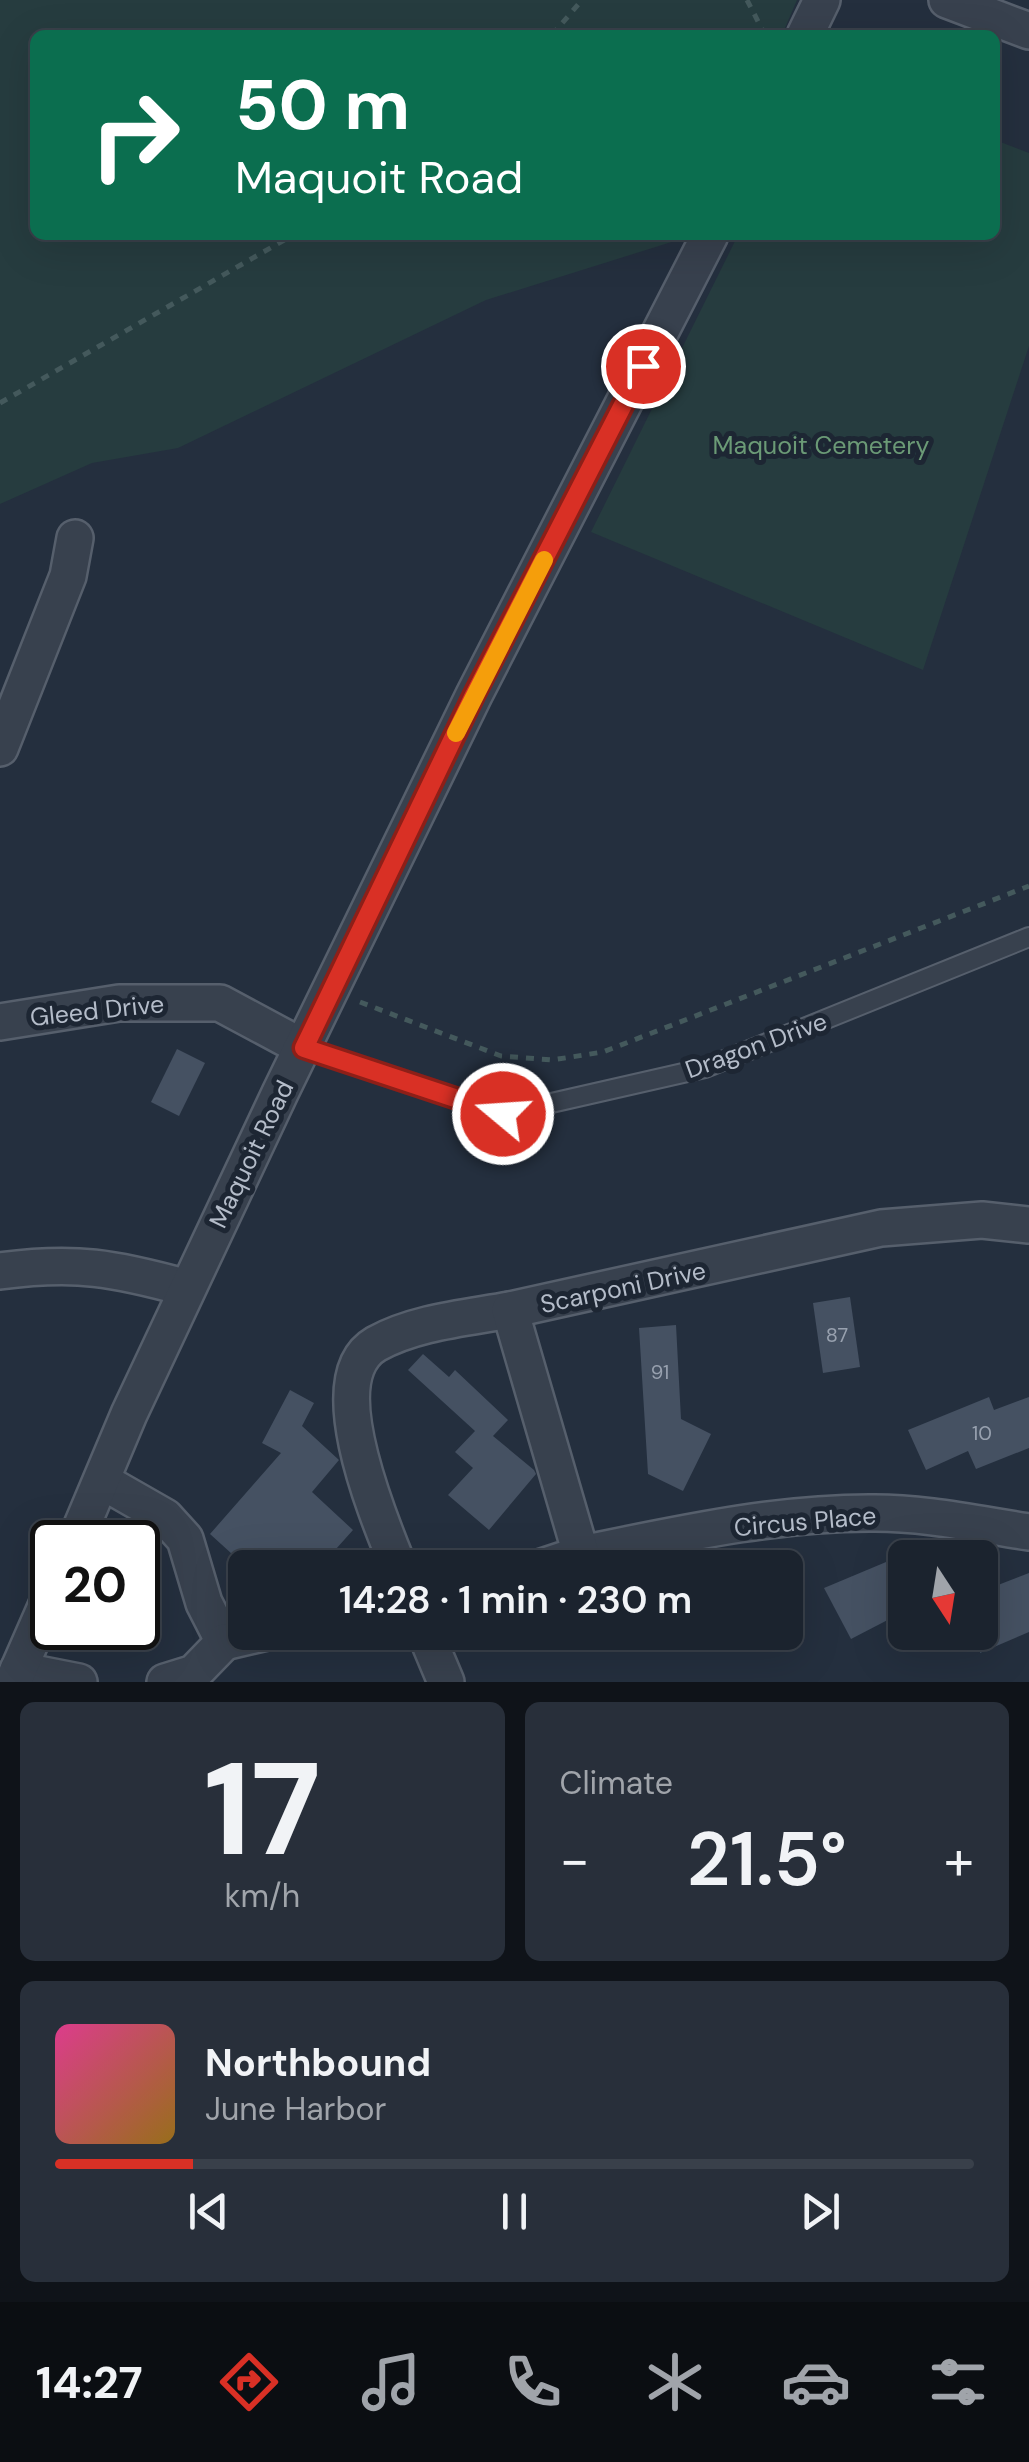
<!DOCTYPE html>
<meta charset="utf-8">
<style>
body{margin:0;font-family:"DM Sans",sans-serif;background:#282f3a;color:#f1f3f6;height:100vh;display:flex;flex-direction:column;font-size:38px;white-space:nowrap}
*{box-sizing:border-box;margin:0}
p{font-size:32px;color:#a0a4aa}
.icon{flex:none;width:55px;height:55px;fill:none;stroke:currentColor;stroke-width:2;stroke-linecap:round;stroke-linejoin:round}
.map{position:relative;height:1682px;overflow:hidden}
.panel{display:flex;flex-direction:column;gap:20px;padding:20px;background:#0f1319;flex:1}
.panel>*{flex:none}
.banner{position:absolute;left:30px;top:30px;width:970px;height:210px;border-radius:15px;box-shadow:0 10px 40px #0002,0 0 0 2px #39404a;background:#0b6e4f;color:#fff;overflow:hidden}
.needle{width:65px;rotate:168deg}
.tools{position:absolute;left:888px;top:1540px;display:grid;gap:20px}
.tools a{display:grid;place-items:center;width:110px;height:110px;border-radius:15px;background:#1b232e;box-shadow:0 10px 40px #0002,0 0 0 2px #39404a;font-size:50px}
.speed{position:absolute;left:30px;top:1520px;display:flex;gap:20px;font-size:50px;font-weight:700;text-align:center}
.speed>*{display:grid;place-content:center;width:130px;height:130px;border-radius:50%;background:#1b232e;box-shadow:0 10px 40px #0002,0 0 0 2px #39404a;line-height:1}
.speed .limit{border:5px solid #111;border-radius:15px;background:#fff;color:#111}
.pin{position:absolute;display:grid;place-items:center;width:85px;height:85px;color:#fff;margin:-42px;border:5px solid #fff;border-radius:50%;box-shadow:0 2px 10px #0007}
.me{position:absolute;width:110px;margin:-55px;rotate:288deg;stroke-linejoin:round;filter:drop-shadow(0 0 8px #0008)}
.turn{display:flex;align-items:center;gap:35px;height:210px;padding:0 40px;font-size:45px}
.turn .icon{width:130px;height:130px;stroke-width:2.5}
.turn b{display:block;font-size:70px;line-height:85px}
.big{font-size:75px;font-weight:600;line-height:1.1}
.panel .tile{flex:1;display:flex;flex-direction:column;justify-content:center;gap:15px;min-width:0;padding:0 35px;border-radius:15px;background:#282f3a}
.panel .dial{align-items:center;gap:0}
.dial b{font-size:130px;line-height:1}
.song{display:flex;align-items:center;gap:30px}
.cover{width:120px;height:120px;border-radius:15px;background:linear-gradient(135deg,hsl(330 70% 55%),hsl(40 70% 35%))}
.played{height:10px;border-radius:5px;background:linear-gradient(90deg,#d93025 15%,#39404a 15%)}
.keys{display:flex;justify-content:space-around;direction:ltr}
.heat{display:flex;justify-content:space-between;align-items:center;font-size:55px;direction:ltr}
.panel .tiles{flex:1;display:grid;gap:20px;grid-template-columns:1fr 1fr}
.tile:last-child{grid-column:span 2}
.trip{position:absolute;left:228px;top:1550px;width:575px;height:100px;border-radius:15px;background:#1b232e;box-shadow:0 10px 40px #0002,0 0 0 2px #39404a;font-weight:600;line-height:100px;text-align:center}
.tab-bar{display:flex;height:160px;justify-content:space-around;align-items:center;background:#0b0e12;color:#a0a4aa}
.tab-bar .icon{width:70px;height:70px}
.tab-bar .on{color:#d93025}
.tab-bar b{font-size:45px;color:#f1f3f6}
.map>svg:first-child{display:block}
.green{fill:#263c3f}
.building{fill:#455162}
.lines{fill:none;stroke-linecap:round;stroke-linejoin:round}
.service-casing{stroke:#565f6c;stroke-width:22}
.minor-casing{stroke:#565f6c;stroke-width:40}
.path{stroke:#44595c;stroke-width:5;stroke-dasharray:8 8;stroke-linecap:butt}
.service{stroke:#38414e;stroke-width:18}
.minor{stroke:#38414e;stroke-width:35}
.route-casing{stroke:#8d1f18;stroke-width:25}
.route{stroke:#d93025;stroke-width:18}
.slow{stroke:#f59e0b;stroke-width:18}
.labels{text-anchor:middle;stroke-width:10;stroke-linejoin:round;paint-order:stroke}
.number-label{font-size:20px;fill:#98a1af}
.park-label{font-size:25px;fill:#6b9a76;stroke:#1d2633}
.street-label{font-size:25px;fill:#b4bcc9;stroke:#1d2633}
</style>
<div class="map">
<svg width="1029" height="1682" viewBox="0 0 1029 1682">
<rect width="100%" height="100%" fill="#242f3e"/>
<g class="green">
<polygon points="0,0 797,0 782,35 35,35 35,235 694,235 486,300 178,448 92,463 0,504"/>
<polygon points="995,140 1029,153 1029,346 923,670 591,532 738,235 995,235"/>
</g>
<g class="building">
<polygon points="177,1049 205,1063 179,1116 151,1102"/>
<polygon points="850,1297 860,1367 823,1373 813,1303"/>
<polygon points="676,1325 681,1419 711,1434 683,1491 648,1474 639,1328"/>
<polygon points="423,1354 449,1377 455,1370 508,1420 493,1436 534,1470 536,1474 489,1530 448,1495 473,1468 455,1452 475,1431 408,1370"/>
<polygon points="290,1390 314,1403 302,1426 339,1460 312,1492 353,1530 319,1568 247,1568 250,1564 243,1564 210,1534 281,1453 262,1443"/>
<polygon points="989,1397 994,1410 1029,1397 1029,1448 976,1469 968,1451 926,1470 908,1430"/>
<polygon points="898,1557 905,1574 905,1611 851,1639 824,1588"/>
<polygon points="1029,1573 1029,1632 980,1653 980,1592"/>
</g>
<g class="lines">
<g class="service-casing">
<polyline id="service" points="304,1048 503,1114 705,1068 1029,937"/>
</g>
<g class="minor-casing">
<g id="minor">
<polyline points="947,0 1029,31"/>
<polyline points="805,35 822,0"/>
<polyline points="0,748 68,576 75,538"/>
<polyline points="0,1022 119,1003 220,1003 304,1048"/>
<path d="M0 1271C76 1261 114 1268 187 1288"/>
<polyline points="102,1481 165,1517 185,1539 204,1603 224,1642 267,1632"/>
<polyline points="75,1542 129,1414 280,1093 474,695 710,235"/>
<path d="M581 1554C676 1535 772 1513 869 1513 922 1512 977 1524 1029 1532"/>
<path d="M399 1568C380 1521 318 1378 376 1344 416 1322 466 1318 510 1310"/>
<polyline points="539,1568 581,1554 510,1310 881,1228 982,1220 1029,1225"/>
<polyline points="425,1632 446,1682"/>
<polyline points="18,1670 79,1682"/>
<polyline points="13,1682 52,1593"/>
<polyline points="165,1682 194,1673 224,1642"/>
</g>
</g>
<g class="path">
<polyline points="747,0 765,35"/>
<polyline points="552,35 582,0"/>
<polyline points="0,403 293,235"/>
<polyline points="360,1002 501,1056 552,1060 603,1052 1029,886"/>
</g>
<use href="#service" class="service"/>
<use href="#minor" class="minor"/>
</g>
<g class="lines">
<g class="route-casing">
<polyline id="route" points="503,1114 304,1048 474,695 643,366"/>
</g>
<use href="#route" class="route"/>
<polyline class="slow" points="456,733 544,560"/>
</g>
<g class="labels">
<g class="number-label">
<text x="837" y="1342">87</text>
<text x="660" y="1379">91</text>
<text x="982" y="1440">10</text>
</g>
<g class="park-label">
<text x="821" y="454">Maquoit Cemetery</text>
</g>
<g class="street-label">
<text transform="translate(97 1010) rotate(-6)" y="9">Gleed Drive</text>
<text transform="translate(756 1045) rotate(-20)" y="9">Dragon Drive</text>
<text transform="translate(251 1154) rotate(-64)" y="9">Maquoit Road</text>
<text transform="translate(623 1287) rotate(-12)" y="9">Scarponi Drive</text>
<text transform="translate(805 1521) rotate(-5)" y="9">Circus Place</text>
</g>
</g>
</svg>
<div class="tools">
<a><svg class="needle" viewBox="-14 -14 28 28"><path d="M0-13l5 13h-10z" fill="#e53935"/><path d="M0 13l5-13h-10z" fill="#a0a4aa"/></svg></a>
</div>
<div class="speed"><div class="limit">20</div></div>
<div class="pin" style="left:643px;top:366px;background:#d93025"><svg class="icon" aria-label="arrive" viewBox="0 0 24 24"><path d="M6 21V4h12l-3 4 3 4H6"/></svg></div>
<svg class="me" style="left:503px;top:1114px" viewBox="-20 -20 40 40"><circle r="17" fill="#d93025" stroke="#fff" stroke-width="3"/><path d="M0-11L8 9 0 5-8 9z" fill="#fff"/></svg>
<div class="trip">14:28 · 1 min · 230 m</div>
<div class="banner">
<div class="turn"><svg class="icon" aria-label="right" viewBox="0 0 24 24"><path d="M7 20v-9h11M14 6l5 5-5 5"/></svg><div><b>50 m</b>Maquoit Road</div></div>
</div>
</div>
<section class="panel">
<div class="tiles">
<div class="tile dial"><b>17</b><p>km/h</p></div>
<div class="tile"><p>Climate</p>
<div class="heat"><a>−</a><b class="big">21.5°</b><a>+</a></div>
</div>
<div class="tile">
<div class="song"><i class="cover"></i><div><b>Northbound</b><p>June Harbor</p></div></div>
<div class="played"></div>
<div class="keys"><svg class="icon" aria-label="previous" viewBox="0 0 24 24"><path d="M18 5L8 12l10 7zM5 5v14"/></svg><svg class="icon" aria-label="pause" viewBox="0 0 24 24"><path d="M8 5v14M16 5v14"/></svg><svg class="icon" aria-label="next" viewBox="0 0 24 24"><path d="M6 5l10 7-10 7zM19 5v14"/></svg></div>
</div>
</div>
</section>
<nav class="tab-bar">
<b>14:27</b>
<svg class="icon on" aria-label="directions" viewBox="0 0 24 24"><path d="M12 3l9 9-9 9-9-9zM9 14v-3h6M13 9l2 2-2 2"/></svg>
<svg class="icon" aria-label="music" viewBox="0 0 24 24"><path d="M9 18V5l10-2v13"/><circle cx="6" cy="18" r="3"/><circle cx="16" cy="16" r="3"/></svg>
<svg class="icon" aria-label="phone" viewBox="0 0 24 24"><path d="M5 4h4l2 5-3 2q2 4 5 5l2-3 5 2v4C11 20 4 13 5 4z"/></svg>
<svg class="icon" aria-label="climate" viewBox="0 0 24 24"><path d="M12 3v18M4 7l16 10M4 17L20 7"/></svg>
<svg class="icon" aria-label="car" viewBox="0 0 24 24"><path d="M5 17H2v-5l4-1 3-4h7l3 4 3 1v5h-3M9 17h6M6 11h13"/><circle cx="7" cy="17" r="2"/><circle cx="17" cy="17" r="2"/></svg>
<svg class="icon" aria-label="filters" viewBox="0 0 24 24"><path d="M4 7h16M4 17h16"/><circle cx="9" cy="7" r="2"/><circle cx="15" cy="17" r="2"/></svg>
</nav>
